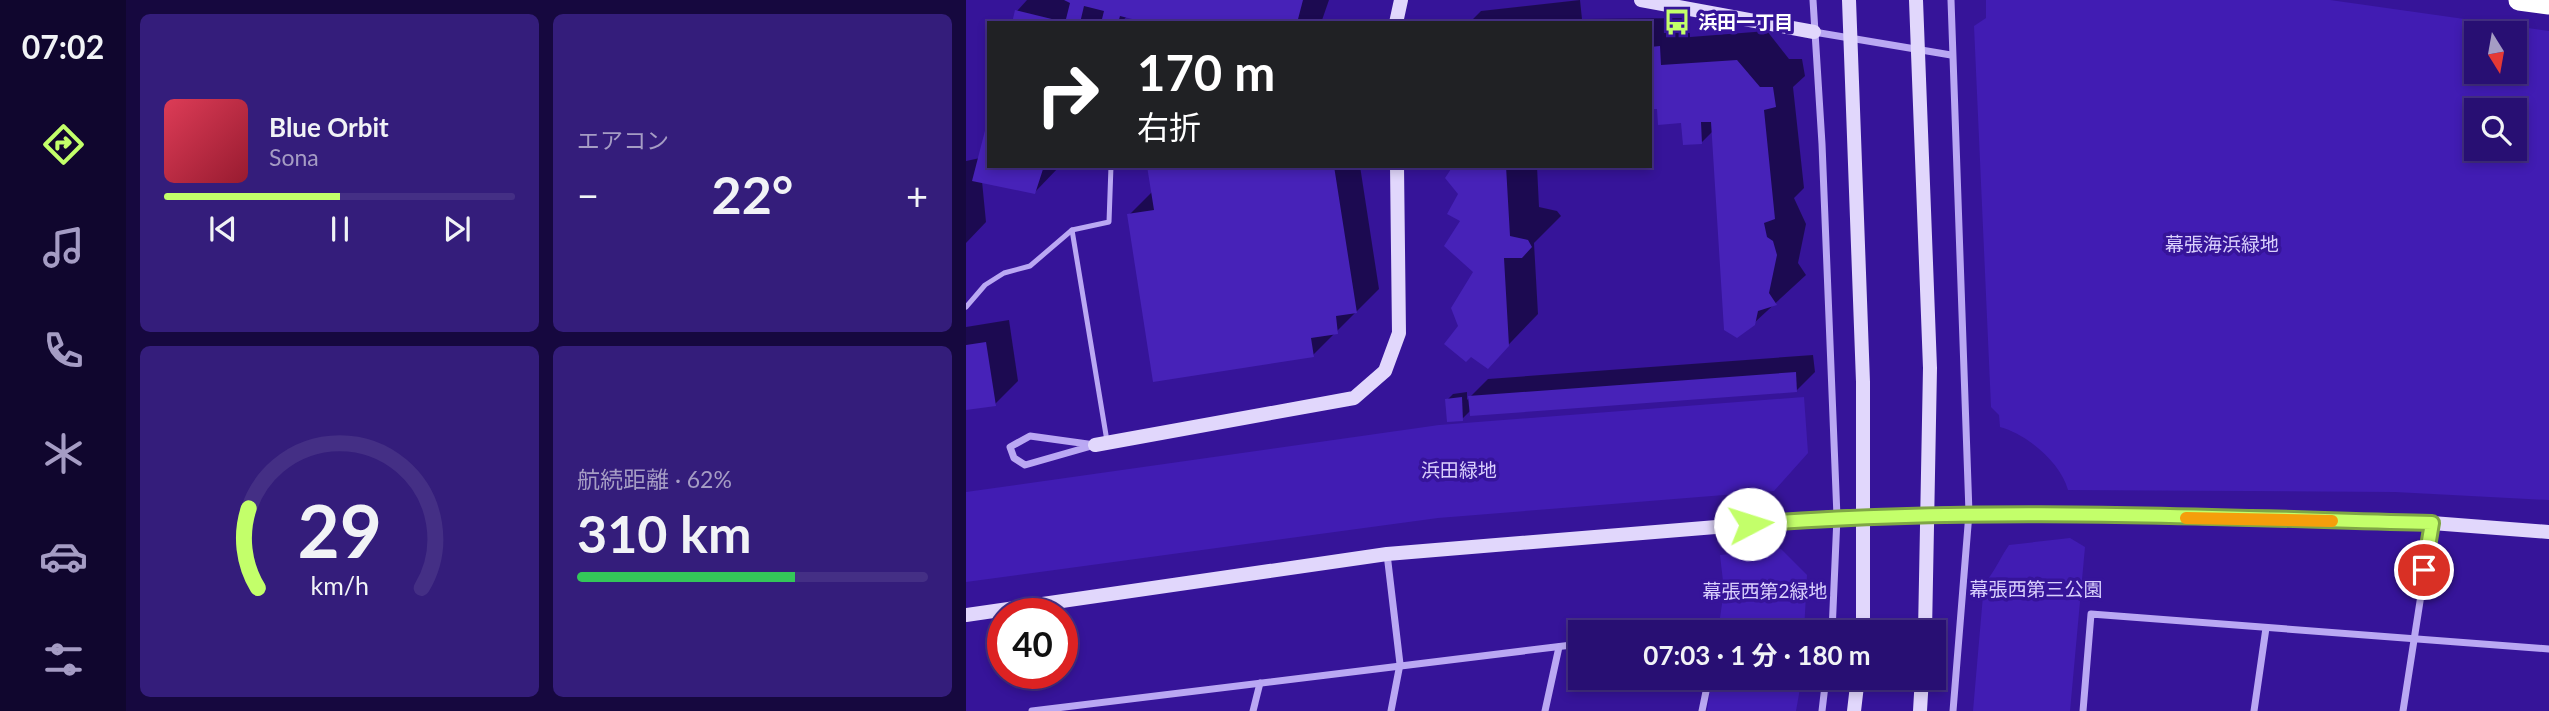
<!DOCTYPE html>
<html lang="ja">
<meta charset="utf-8">
<style>
body{margin:0;font-family:Lato,"Noto Sans JP",sans-serif;background:#341d7b;color:#f1f3f6;height:100vh;display:flex;flex-direction:column;font-size:26px;white-space:nowrap}
*{box-sizing:border-box;margin:0}
p{font-size:23px;color:#a59cc4}
.icon{flex:none;width:38px;height:38px;fill:none;stroke:currentColor;stroke-width:2;stroke-linecap:round;stroke-linejoin:round}
.map{position:relative;flex:1;overflow:hidden}
.drawer{display:flex;flex-direction:column;gap:14px;padding:14px;background:#16083f;width:840px}
.drawer>*{flex:none}
.banner{position:absolute;left:21px;top:21px;width:665px;height:147px;border-radius:0px;box-shadow:0 4px 10px #0003,0 0 0 2px #442f85;background:#202124;color:#fff;overflow:hidden}
.needle{width:46px;rotate:169deg}
.tools{position:absolute;left:1498px;top:21px;display:grid;gap:14px}
.tools a{display:grid;place-items:center;width:63px;height:63px;border-radius:0px;background:#280f73;box-shadow:0 4px 10px #0003,0 0 0 2px #442f85;font-size:35px}
.speed{position:absolute;left:21px;top:598px;display:flex;gap:14px;font-size:35px;font-weight:700;text-align:center}
.speed>*{display:grid;place-content:center;width:91px;height:91px;border-radius:50%;background:#280f73;box-shadow:0 4px 10px #0003,0 0 0 2px #442f85;line-height:1}
.speed .limit{border:10px solid #d22;background:#fff;color:#111}
.pin{position:absolute;display:grid;place-items:center;width:60px;height:60px;color:#fff;margin:-30px;border:4px solid #fff;border-radius:50%;box-shadow:0 2px 7px #0007}
.me{position:absolute;width:77px;margin:-38px;rotate:85deg;stroke-linejoin:round;filter:drop-shadow(0 0 5px #0008)}
.turn{display:flex;align-items:center;gap:24px;height:147px;padding:0 35px;font-size:32px}
.turn .icon{width:91px;height:91px;stroke-width:2.5}
.turn b{display:block;font-size:49px;line-height:60px}
.big{font-size:52px;font-weight:700;line-height:1.1}
.drawer .tile{flex:1;display:flex;flex-direction:column;justify-content:center;gap:10px;min-width:0;padding:0 24px;border-radius:10px;background:#341d7b}
.drawer .dial{align-items:center;gap:0}
.dial svg{height:182px;overflow:visible;fill:none;stroke:#442f85;stroke-width:7;stroke-linecap:round;text-anchor:middle}
.dial text{fill:#f1f3f6;stroke:none}
.song{display:flex;align-items:center;gap:21px}
.cover{width:84px;height:84px;border-radius:10px;background:linear-gradient(135deg,hsl(350 70% 55%),hsl(350 70% 35%))}
.played{height:7px;border-radius:4px;background:linear-gradient(90deg,#c3ff6a 50%,#442f85 50%)}
.keys{display:flex;justify-content:space-around;direction:ltr}
.heat{display:flex;justify-content:space-between;align-items:center;font-size:38px;direction:ltr}
.charge{height:10px;border-radius:5px;background:linear-gradient(90deg,#34c759 62%,#442f85 0)}
.drawer .tiles{flex:1;display:grid;gap:14px;grid-template-columns:repeat(2,1fr)}
.trip{position:absolute;left:602px;top:620px;width:378px;height:70px;border-radius:0px;background:#280f73;box-shadow:0 4px 10px #0003,0 0 0 2px #442f85;font-weight:700;line-height:70px;text-align:center}
main{display:flex;flex:1;min-height:0}
.dock{display:flex;flex-direction:column;width:126px;justify-content:space-around;align-items:center;background:#10062e;color:#a59cc4}
.dock .icon{width:49px;height:49px}
.dock .on{color:#c3ff6a}
.dock b{font-size:32px;color:#f1f3f6}
.map>svg:first-child{display:block}
.green{fill:#411cb3;fill-rule:evenodd}
.shadow{fill:#0007}
.building{fill:#4722b8}
.lines{fill:none;stroke-linecap:round;stroke-linejoin:round}
.lane{stroke:#baa8f3;stroke-width:5}
.street{stroke:#baa8f3;stroke-width:7}
.secondary{stroke:#e1d7fc;stroke-width:14}
.highway{stroke:#fff;stroke-width:21}
.secondary-bridge{stroke:#e1d7fc;stroke-width:14}
.route-casing{stroke:#7fa645;stroke-width:18}
.route{stroke:#c3ff6a;stroke-width:12}
.slow{stroke:#f59e0b;stroke-width:12}
.labels{text-anchor:middle;stroke-width:7;stroke-linejoin:round;paint-order:stroke}
.poi-label{font-size:19px;font-weight:bold;fill:#fff;stroke:#361499;text-anchor:start}
.park-label{font-size:19px;fill:#dad0fd;stroke:#361499}
</style>
<main>
<nav class="dock">
<b>07:02</b>
<svg class="icon on" aria-label="directions" viewBox="0 0 24 24"><path d="M12 3l9 9-9 9-9-9zM9 14v-3h6M13 9l2 2-2 2"/></svg>
<svg class="icon" aria-label="music" viewBox="0 0 24 24"><path d="M9 18V5l10-2v13"/><circle cx="6" cy="18" r="3"/><circle cx="16" cy="16" r="3"/></svg>
<svg class="icon" aria-label="phone" viewBox="0 0 24 24"><path d="M5 4h4l2 5-3 2q2 4 5 5l2-3 5 2v4C11 20 4 13 5 4z"/></svg>
<svg class="icon" aria-label="climate" viewBox="0 0 24 24"><path d="M12 3v18M4 7l16 10M4 17L20 7"/></svg>
<svg class="icon" aria-label="car" viewBox="0 0 24 24"><path d="M5 17H2v-5l4-1 3-4h7l3 4 3 1v5h-3M9 17h6M6 11h13"/><circle cx="7" cy="17" r="2"/><circle cx="17" cy="17" r="2"/></svg>
<svg class="icon" aria-label="filters" viewBox="0 0 24 24"><path d="M4 7h16M4 17h16"/><circle cx="9" cy="7" r="2"/><circle cx="15" cy="17" r="2"/></svg>
</nav>
<section class="drawer">
<div class="tiles">
<div class="tile">
<div class="song"><i class="cover"></i><div><b>Blue Orbit</b><p>Sona</p></div></div>
<div class="played"></div>
<div class="keys"><svg class="icon" aria-label="previous" viewBox="0 0 24 24"><path d="M18 5L8 12l10 7zM5 5v14"/></svg><svg class="icon" aria-label="pause" viewBox="0 0 24 24"><path d="M8 5v14M16 5v14"/></svg><svg class="icon" aria-label="next" viewBox="0 0 24 24"><path d="M6 5l10 7-10 7zM19 5v14"/></svg></div>
</div>
<div class="tile"><p>エアコン</p>
<div class="heat"><a>−</a><b class="big">22°</b><a>+</a></div>
</div>
<div class="tile dial"><svg viewBox="0 0 100 80">
<path d="M14 69A42 42 0 1 1 86 69"/>
<path d="M14 69A42 42 0 0 1 10 34" stroke="#c3ff6a"/>
<text x="50" y="56" font-size="32" font-weight="700">29</text>
<text x="50" y="72" font-size="11">km/h</text>
</svg></div>
<div class="tile"><p>航続距離 · 62%</p><b class="big">310 km</b><div class="charge"></div></div>
</div>
</section>
<div class="map">
<svg width="1583" height="711" viewBox="0 0 1583 711">
<rect width="100%" height="100%" fill="#361499"/>
<g class="green">
<path d="M1020 0H1364L1583 31V500L1429 492 1102 490C1095 463 1061 434 1034 427L1033 415 1025 407 1008 26 1020 18ZM1510 33H1549V72H1510ZM1510 110H1549V149H1510Z"/>
<polygon points="838,397 842,453 808,491 472,518 0,582 0,492 473,425"/>
<path d="M1104 538 1119 547 1104 711H1007L1018 584C1028 573 1034 558 1043 545Z"/>
<polygon points="815,549 841,575 838,632 752,632 758,590 754,555"/>
<polygon points="746,677 836,677 830,711 741,711"/>
</g>
<g class="shadow">
<polygon points="61,0 363,0 355,23 189,23 161,16 155,23 48,23 51,11"/>
<polygon points="614,0 616,19 723,18 724,37 801,31 823,59 836,59 839,76 827,87 838,188 828,198 840,224 832,263 840,275 788,323 747,131 736,142 717,122 692,107 684,107 684,23 503,23 515,11"/>
<polygon points="23,122 23,166 94,166 69,192 16,181 20,222 0,243 0,161 14,158"/>
<polygon points="183,166 394,166 413,289 347,355 163,215 187,191"/>
<polygon points="489,166 571,166 573,207 591,211 595,216 568,243 572,314 522,366 494,327 509,272 497,221"/>
<polygon points="43,320 52,381 29,404 0,408 0,327"/>
<polygon points="847,355 849,372 831,390 505,410 496,419 481,400 487,394 501,392 501,400 522,379"/>
</g>
<g class="building">
<polygon points="98,0 337,0 331,23 182,23 154,16 152,23 135,23 138,11 118,6 114,23 99,23 104,3"/>
<polygon points="49,10 98,22 98,23 46,23"/>
<polygon points="694,46 695,65 771,60 794,87 807,87 810,107 798,110 809,219 798,223 801,237 807,241 811,255 803,293 811,305 792,311 789,325 771,338 758,330 745,122 735,122 736,144 717,145 715,123 692,125 691,109 684,109 684,47"/>
<polygon points="22,119 23,166 78,166 69,194 6,181"/>
<polygon points="181,166 368,166 391,313 370,316 372,334 345,338 348,357 187,382 161,214 188,210"/>
<polygon points="487,166 540,166 544,236 562,240 566,247 556,258 538,258 543,346 522,369 505,357 500,362 478,344 492,326 485,308 507,272 478,246 494,221 481,214 492,194 479,178"/>
<polygon points="20,342 30,406 0,410 0,345"/>
<polygon points="830,372 831,392 504,416 502,396"/>
<polygon points="496,397 497,421 481,422 479,399"/>
</g>
<g class="lines">
<g class="lane">
<polyline points="106,230 141,441"/>
<polyline points="0,307 19,285 38,273 64,266 106,230 143,222 145,166"/>
</g>
<g class="street">
<polyline points="847,0 856,144 871,517 866,632"/>
<polyline points="985,0 1003,513 987,711"/>
<polyline points="848,32 985,55"/>
<polygon points="64,436 129,445 59,465 48,458 44,447"/>
<polyline points="421,554 434,664 425,711"/>
<polyline points="711,632 752,627 751,632"/>
<polyline points="66,711 614,644"/>
<polyline points="287,711 294,683"/>
<polyline points="579,711 593,647"/>
<polyline points="736,711 743,677"/>
<polyline points="856,711 860,677"/>
<polyline points="1117,711 1125,614 1583,649"/>
<polyline points="1288,711 1300,628"/>
<polyline points="1437,711 1466,524"/>
</g>
<g class="secondary">
<polyline points="675,0 848,32"/>
<polyline points="430,23 435,0"/>
<polyline points="129,445 388,398 419,371 433,333 431,166"/>
<polyline points="0,615 421,554 871,517 1003,513 1466,523 1583,532"/>
<polyline points="888,711 892,677"/>
<polyline points="954,711 956,677"/>
</g>
<polyline class="highway" points="1553,0 1583,4"/>
<g class="secondary-bridge">
<polyline points="883,0 897,382 897,632"/>
<polyline points="950,0 964,368 959,632"/>
</g>
</g>
<g class="lines">
<g class="route-casing">
<path id="route" d="M784 524C1011 506 1239 517 1466 523L1458 570"/>
</g>
<use href="#route" class="route"/>
<polyline class="slow" points="1220,518 1366,521"/>
</g>
<defs>
<g id="bus-bare" transform="scale(2.1)"><path d="M-5-6H5V4H4V6H2V4H-2V6H-4V4H-5ZM-3.5-4V0h7V-4ZM-3.5 1.2v1.5H-2V1.2ZM2 1.2v1.5H3.5V1.2Z" fill="#c3ff6a" stroke="#361499" stroke-width="2.5" paint-order="stroke"/></g>
</defs>
<g fill-rule="evenodd">
<use href="#bus-bare" x="711" y="22"/>
</g>
<g class="labels">
<g class="poi-label">
<text x="732" y="29">浜田一丁目</text>
</g>
<g class="park-label">
<text x="1256" y="251">幕張海浜緑地</text>
<text x="493" y="477">浜田緑地</text>
<text x="1070" y="596">幕張西第三公園</text>
<text x="799" y="598">幕張西第2緑地</text>
</g>
</g>
</svg>
<div class="tools">
<a><svg class="needle" viewBox="-14 -14 28 28"><path d="M0-13l5 13h-10z" fill="#e53935"/><path d="M0 13l5-13h-10z" fill="#a59cc4"/></svg></a>
<a><svg class="icon" aria-label="search" viewBox="0 0 24 24"><circle cx="10" cy="10" r="6"/><path d="M15 15l6 6"/></svg></a>
</div>
<div class="speed"><div class="limit">40</div></div>
<div class="pin" style="left:1458px;top:570px;background:#d93025"><svg class="icon" aria-label="arrive" viewBox="0 0 24 24"><path d="M6 21V4h12l-3 4 3 4H6"/></svg></div>
<svg class="me" style="left:784px;top:524px" viewBox="-20 -20 40 40"><circle r="19" fill="#fff"/><path d="M0-13L10 11 0 6-10 11z" fill="#c3ff6a"/></svg>
<div class="trip">07:03 · 1 分 · 180 m</div>
<div class="banner">
<div class="turn"><svg class="icon" aria-label="right" viewBox="0 0 24 24"><path d="M7 20v-9h11M14 6l5 5-5 5"/></svg><div><b>170 m</b>右折</div></div>
</div>
</div>
</main>
